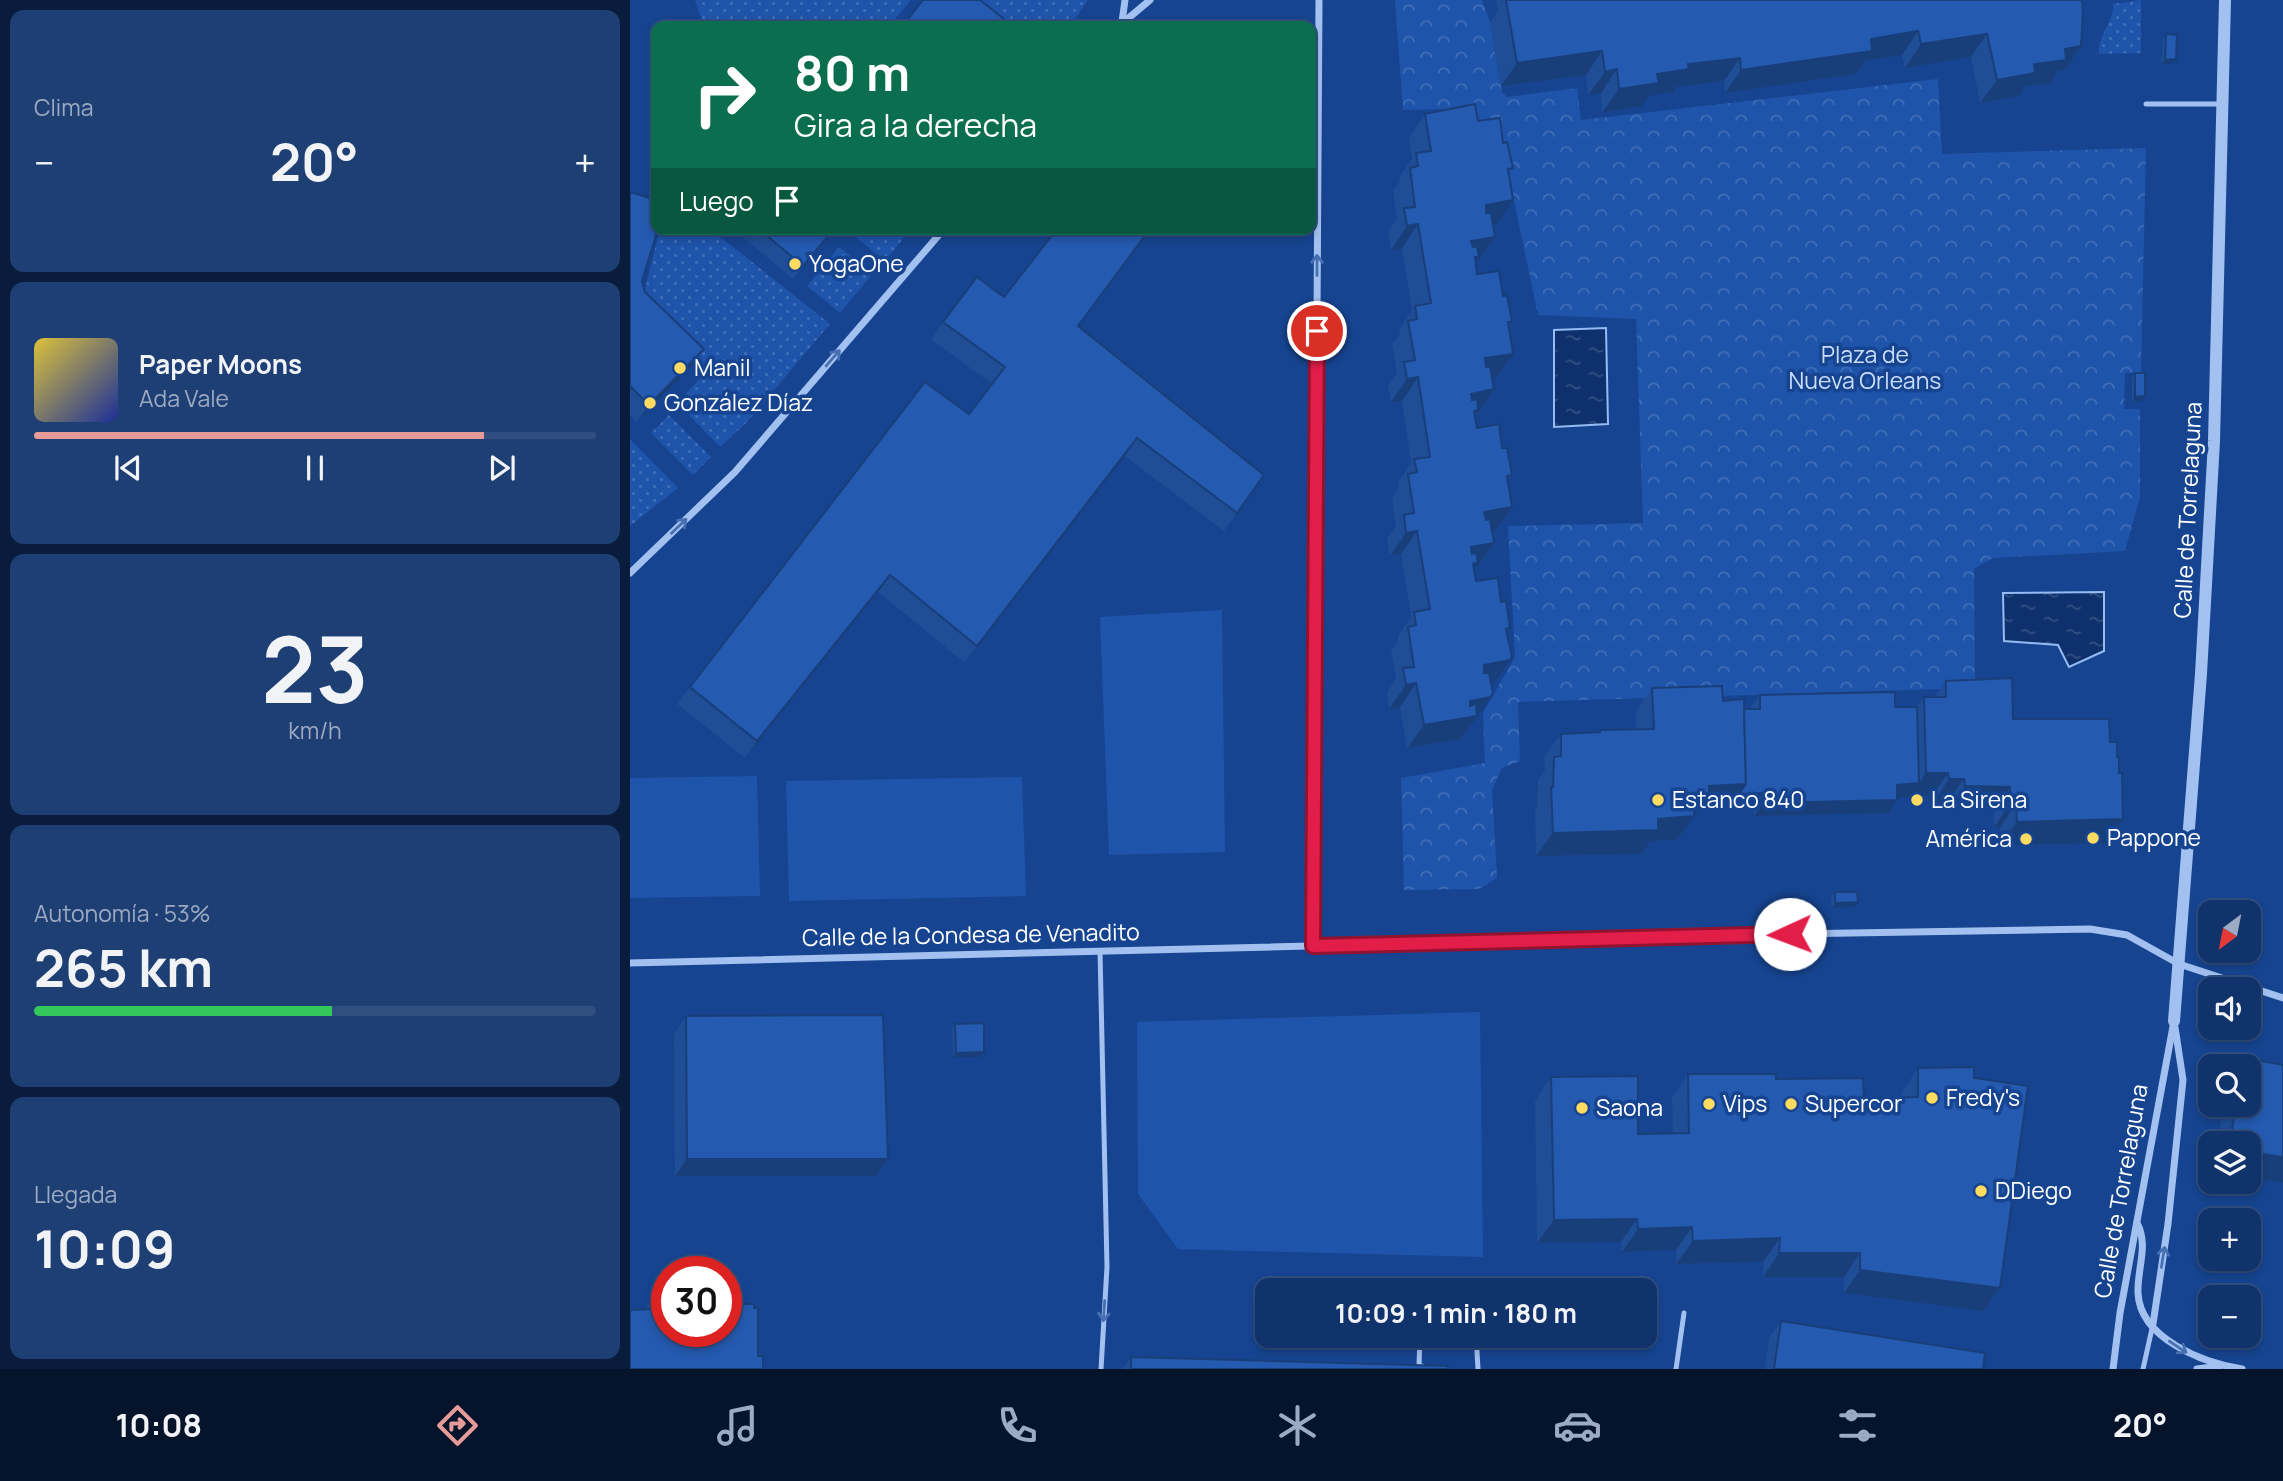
<!DOCTYPE html>
<html lang="es">
<meta charset="utf-8">
<style>
body{margin:0;font-family:Manrope,sans-serif;background:#1e3f74;color:#f1f3f6;height:100vh;display:flex;flex-direction:column;font-size:26px;white-space:nowrap}
*{box-sizing:border-box;margin:0}
p{font-size:23px;color:#9caac2}
.icon{flex:none;width:38px;height:38px;fill:none;stroke:currentColor;stroke-width:2;stroke-linecap:round;stroke-linejoin:round}
.map{position:relative;flex:1;overflow:hidden}
.side{display:flex;flex-direction:column;gap:10px;padding:10px;background:#091c3b;width:630px}
.side>*{flex:none}
.top-card{position:absolute;left:21px;top:21px;width:665px;height:214px;border-radius:14px;box-shadow:0 4px 10px #0003,0 0 0 2px #304e7f;background:#0b6e4f;color:#fff;overflow:hidden}
.needle{width:46px;rotate:212deg}
.tools{position:absolute;left:1568px;top:900px;display:grid;gap:14px}
.tools a{display:grid;place-items:center;width:63px;height:63px;border-radius:14px;background:#10336c;box-shadow:0 4px 10px #0003,0 0 0 2px #304e7f;font-size:35px}
.speed{position:absolute;left:21px;top:1256px;display:flex;gap:14px;font-size:35px;font-weight:700;text-align:center}
.speed>*{display:grid;place-content:center;width:91px;height:91px;border-radius:50%;background:#10336c;box-shadow:0 4px 10px #0003,0 0 0 2px #304e7f;line-height:1}
.speed .limit{border:10px solid #d22;background:#fff;color:#111}
.pin{position:absolute;display:grid;place-items:center;width:60px;height:60px;color:#fff;margin:-30px;border:4px solid #fff;border-radius:50%;box-shadow:0 2px 7px #0007}
.me{position:absolute;width:77px;margin:-38px;rotate:268deg;stroke-linejoin:round;filter:drop-shadow(0 0 5px #0008)}
.turn{display:flex;align-items:center;gap:24px;height:147px;padding:0 28px;font-size:32px}
.turn .icon{width:91px;height:91px;stroke-width:2.5}
.turn b{display:block;font-size:49px;line-height:60px}
.then{display:flex;align-items:center;height:66px;padding:0 28px;background:#0003;gap:14px;font-size:26px}
.big{font-size:52px;font-weight:700;line-height:1.1}
.side .tile{flex:1;display:flex;flex-direction:column;justify-content:center;gap:10px;min-width:0;padding:0 24px;border-radius:14px;background:#1e3f74}
.side .dial{align-items:center;gap:0}
.dial b{font-size:91px;line-height:1}
.song{display:flex;align-items:center;gap:21px}
.cover{width:84px;height:84px;border-radius:10px;background:linear-gradient(135deg,hsl(50 70% 55%),hsl(230 70% 35%))}
.played{height:7px;border-radius:4px;background:linear-gradient(90deg,#e69b98 80%,#304e7f 80%)}
.keys{display:flex;justify-content:space-around;direction:ltr}
.heat{display:flex;justify-content:space-between;align-items:center;font-size:38px;direction:ltr}
.charge{height:10px;border-radius:5px;background:linear-gradient(90deg,#34c759 53%,#304e7f 0)}
.trip{position:absolute;left:625px;top:1278px;width:402px;height:70px;border-radius:14px;background:#10336c;box-shadow:0 4px 10px #0003,0 0 0 2px #304e7f;font-weight:700;line-height:70px;text-align:center}
.menu{display:flex;height:112px;justify-content:space-around;align-items:center;background:#06142b;color:#9caac2}
.menu .icon{width:49px;height:49px}
.menu .selected{color:#e69b98}
.menu b{font-size:32px;color:#f1f3f6}
main{display:flex;flex:1;min-height:0}
.map>svg:first-child{display:block}
.grass{fill:url(#grass-dots)}
.park{fill:url(#park-crowns)}
.pitch{fill:#1e54aa}
.water{fill:url(#water-ripples);stroke:#95bbf3;stroke-width:2}
.lines{fill:none;stroke-linecap:round;stroke-linejoin:round}
.service{stroke:#a3c1f0;stroke-width:5}
.minor{stroke:#a3c1f0;stroke-width:7}
.tertiary{stroke:#a3c1f0;stroke-width:12}
.wall{fill:#1f4d96}
.shaded-wall{fill:#193f7a}
.building{fill:#245aaf;stroke:#193f7a;stroke-width:2}
.oneway{stroke:#4770b2}
.route-casing{stroke:#92132f;stroke-width:18}
.route{stroke:#e11d48;stroke-width:12}
.poi-dot{fill:#ffdb62;stroke:#164490;stroke-width:2.5}
.labels{text-anchor:middle;stroke-width:7;stroke-linejoin:round;paint-order:stroke}
.poi-label{font-size:23px;fill:#fff;stroke:#164490;text-anchor:start}
.park-label{font-size:23px;fill:#caddfb;stroke:#164490}
.street-label{font-size:23px;fill:#fff;stroke:#164490}
</style>
<main>
<section class="side">
<div class="tile"><p>Clima</p>
<div class="heat"><a>−</a><b class="big">20°</b><a>+</a></div>
</div>
<div class="tile">
<div class="song"><i class="cover"></i><div><b>Paper Moons</b><p>Ada Vale</p></div></div>
<div class="played"></div>
<div class="keys"><svg class="icon" aria-label="previous" viewBox="0 0 24 24"><path d="M18 5L8 12l10 7zM5 5v14"/></svg><svg class="icon" aria-label="pause" viewBox="0 0 24 24"><path d="M8 5v14M16 5v14"/></svg><svg class="icon" aria-label="next" viewBox="0 0 24 24"><path d="M6 5l10 7-10 7zM19 5v14"/></svg></div>
</div>
<div class="tile dial"><b>23</b><p>km/h</p></div>
<div class="tile"><p>Autonomía · 53%</p><b class="big">265 km</b><div class="charge"></div></div>
<div class="tile"><p>Llegada</p><b class="big">10:09</b></div>
</section>
<div class="map">
<svg width="1653" height="1369" viewBox="0 0 1653 1369">
<defs>
<pattern id="grass-dots" width="8" height="8" patternUnits="userSpaceOnUse" patternTransform="scale(1.75)"><rect width="8" height="8" fill="#1e54aa"/><path d="M2 2h.1M6 6h.1" fill="none" stroke="#406eb7" stroke-width="1.8" stroke-linecap="round"/></pattern>
<pattern id="park-crowns" width="20" height="18" patternUnits="userSpaceOnUse" patternTransform="scale(1.75)"><rect width="20" height="18" fill="#1e54aa"/><path d="M2 6a3 3 0 1 1 6 0M12 15a3 3 0 1 1 6 0" fill="none" stroke="#406eb7"/></pattern>
<pattern id="water-ripples" width="26" height="14" patternUnits="userSpaceOnUse" patternTransform="scale(1.75)"><rect width="26" height="14" fill="#0e316d"/><path d="M2 4q2-2 4 0t4 0M15 11q2-2 4 0t4 0" fill="none" stroke="#325083"/></pattern>
</defs>
<rect width="100%" height="100%" fill="#164490"/>
<g class="grass">
<polygon points="65,0 281,0 259,26 74,26"/>
<polygon points="338,0 458,0 440,26 371,26"/>
<path d="M1511 0V53L1469 54C1467 36 1484 23 1483 4Z"/>
<polygon points="30,229 60,229 93,239 200,324 117,422 90,447 47,403 78,370 11,305"/>
<polygon points="228,229 281,229 255,261 223,235"/>
<polygon points="209,247 243,273 210,313 177,286"/>
<polygon points="39,415 81,457 63,475 21,433"/>
<polygon points="0,439 48,488 0,526"/>
</g>
<polygon class="park" points="765,0 852,0 860,22 872,92 877,97 947,88 951,120 1308,79 1312,154 1516,148 1511,372 1495,373 1494,409 1510,409 1510,497 1495,551 1363,558 1344,569 1345,688 888,702 890,761 872,768 862,790 867,878 849,889 774,890 771,778 855,763 853,713 885,657 878,526 1013,523 1006,319 908,315 871,139 829,109 773,110"/>
<g class="pitch">
<polygon points="592,610 595,852 479,855 470,617"/>
<polygon points="127,776 130,896 0,898 0,778"/>
<polygon points="392,777 396,896 159,901 156,781"/>
<polygon points="850,1012 853,1257 548,1249 508,1194 507,1022"/>
</g>
<g class="water">
<polygon points="976,328 978,424 924,427 924,330"/>
<polygon points="1474,592 1474,651 1439,667 1428,645 1374,641 1373,593"/>
</g>
<g class="lines">
<g class="service">
<polyline points="1516,104 1592,104"/>
<polyline points="470,951 477,1267 471,1369"/>
<polyline points="791,1290 792,1284 842,1283 842,1290"/>
<polyline points="790,1335 789,1366 792,1366"/>
<polyline points="846,1335 848,1369"/>
<polyline points="1046,1369 1054,1313"/>
<polyline points="1513,1369 1523,1324"/>
</g>
<g class="minor">
<polyline points="492,22 495,0"/>
<polyline points="489,26 520,0"/>
<polyline points="0,573 105,472 314,229"/>
<polyline points="683,946 689,0"/>
<polyline points="0,963 1160,934 1460,929 1497,935 1549,964 1653,998"/>
<path d="M1507 1223C1519 1245 1507 1269 1508 1293 1510 1339 1574 1363 1612 1369"/>
<polyline points="1523,1324 1538,1224 1553,1080 1545,1027"/>
<polyline points="1483,1369 1490,1313 1544,1021"/>
<polyline points="1567,1369 1590,1366"/>
</g>
<polyline class="tertiary" points="1544,1021 1571,674 1584,441 1595,0"/>
</g>
<g class="wall">
<polygon points="866,0 1452,0 1435,70 1428,71 1420,83 1395,86 1389,96 1350,103 1341,57 1275,68 1272,55 1235,61 1226,74 1095,93 1094,81 1046,87 1043,92 1019,96 1012,106 972,113 971,93 958,95 956,75 871,86 860,22 868,11"/>
<polygon points="1536,34 1546,59 1542,64 1531,64 1533,39"/>
<polygon points="795,114 848,121 879,174 883,200 867,224 863,224 848,260 845,262 847,274 879,326 883,354 866,377 862,378 864,389 848,413 844,415 847,428 872,448 882,475 878,480 866,530 862,531 864,543 848,566 845,567 844,569 846,581 871,602 880,628 877,632 864,683 861,684 863,693 831,739 777,748 770,707 759,709 757,692 766,679 761,651 768,640 768,636 781,617 771,554 760,556 757,538 766,526 762,498 769,487 768,483 781,463 772,401 761,402 758,386 767,373 762,344 770,334 769,330 782,311 772,248 761,250 758,231 767,218 763,191 770,181 770,176 782,159 779,138"/>
<polygon points="0,192 12,281 15,292 74,349 62,366 7,422 0,415"/>
<polygon points="103,229 206,229 163,279"/>
<polygon points="521,229 449,326 634,475 594,531 495,456 335,663 248,592 115,758 47,704 60,687 339,414 362,384 301,339 313,322 374,297"/>
<polygon points="1505,373 1515,396 1512,401 1502,402 1502,378"/>
<polygon points="1316,681 1383,719 1480,742 1487,757 1489,773 1493,819 1477,843 1370,845 1370,827 1364,827 1364,810 1318,809 1317,802 1303,803 1302,796 1280,796 1267,797 1258,813 1124,816 1123,807 1069,809 1047,840 1020,841 1012,854 906,856 905,810 907,807 908,780 915,770 914,757 931,734 968,732 970,730 1006,729 1006,711 1022,688 1093,701 1114,709 1120,709 1130,695 1265,707 1287,707 1294,697 1305,697"/>
<polygon points="1205,892 1224,907 1202,908 1201,897"/>
<polygon points="56,1016 246,1176 45,1176 44,1034"/>
<polygon points="325,1024 351,1057 323,1057 322,1028"/>
<polygon points="1653,1065 1653,1183 1619,1177 1619,1143 1587,1143 1594,1104 1619,1104"/>
<polygon points="1288,1068 1344,1078 1370,1288 1353,1311 1214,1293 1214,1277 1133,1277 1133,1262 1046,1264 1046,1250 992,1252 991,1242 907,1243 905,1101 921,1077 1008,1134 1043,1133 1042,1097 1058,1074 1146,1079 1234,1098 1271,1098 1272,1092"/>
<polygon points="20,1301 37,1301 37,1332 96,1332 96,1309 108,1309 111,1304 124,1304 124,1308 128,1308 128,1356 133,1356 133,1369 0,1369 0,1310 14,1309"/>
<polygon points="1151,1321 1353,1369 1135,1369 1139,1338"/>
<polygon points="501,1357 818,1369 492,1369"/>
</g>
<g class="shaded-wall">
<polygon points="1288,31 1272,55 1235,61 1226,74 1095,93 1111,70 1241,39"/>
<polygon points="1357,34 1341,57 1275,68 1291,44"/>
<polygon points="1451,46 1435,70 1428,71 1420,83 1395,86 1389,96 1350,103 1367,80 1404,64 1435,49"/>
<polygon points="972,51 956,75 871,86 887,63"/>
<polygon points="1110,58 1094,81 1046,87 1043,92 1019,96 1012,106 972,113 989,89 1027,74 1058,64"/>
<polygon points="1546,59 1542,64 1531,64 1535,60"/>
<polygon points="987,69 971,93 958,95 975,72"/>
<polygon points="883,200 867,224 839,228 856,205"/>
<polygon points="788,224 772,248 761,250 777,226"/>
<polygon points="204,229 206,229 163,279 173,266"/>
<polygon points="865,237 848,260 847,260 833,280 841,241"/>
<polygon points="74,349 62,366 7,422 19,405"/>
<polygon points="883,354 866,377 838,382 855,358"/>
<polygon points="788,377 772,401 761,402 777,379"/>
<polygon points="864,389 848,413 846,413 832,433 841,394"/>
<polygon points="1515,396 1512,401 1502,402 1505,397"/>
<polygon points="507,438 495,456 335,663 347,646"/>
<polygon points="882,507 866,530 838,535 854,512"/>
<polygon points="787,531 771,554 760,556 776,533"/>
<polygon points="864,543 848,566 845,567 832,586 841,547"/>
<polygon points="260,575 248,592 115,758 127,741"/>
<polygon points="880,660 864,683 838,688 854,665"/>
<polygon points="786,683 770,707 759,709 776,685"/>
<polygon points="861,697 831,739 777,748 794,725 840,701"/>
<polygon points="1296,773 1318,773 1302,796 1257,798 1267,785 1289,783"/>
<polygon points="1319,779 1334,779 1317,802 1303,803"/>
<polygon points="1116,784 1132,793 1123,807 1069,809 1047,840 1020,841 1012,854 906,856 923,833 1028,819 1079,786"/>
<polygon points="1335,786 1380,787 1364,810 1318,809"/>
<polygon points="1267,800 1258,813 1124,816 1133,803"/>
<polygon points="1380,804 1386,804 1370,827 1364,827"/>
<polygon points="1493,819 1477,843 1370,845 1387,822"/>
<polygon points="1228,902 1224,907 1202,908 1205,903"/>
<polygon points="354,1052 351,1057 323,1057 326,1053"/>
<polygon points="1619,1152 1653,1157 1653,1183 1619,1177"/>
<polygon points="57,1159 258,1159 246,1176 45,1176"/>
<polygon points="1007,1219 991,1242 907,1243 924,1220"/>
<polygon points="1062,1227 1046,1250 992,1252 1008,1229"/>
<polygon points="1150,1238 1133,1262 1046,1264 1063,1241"/>
<polygon points="1149,1253 1230,1253 1214,1277 1133,1277"/>
<polygon points="1230,1270 1370,1288 1353,1311 1214,1293"/>
</g>
<g class="building">
<polygon points="293,0 350,0 379,23 377,26 273,26"/>
<polygon points="876,0 1452,0 1453,13 1451,46 1435,49 1436,60 1404,64 1405,73 1367,80 1357,34 1291,44 1288,31 1241,39 1242,51 1111,70 1110,58 1058,64 1059,69 1027,74 1029,83 989,89 987,69 975,72 972,51 887,63"/>
<polygon points="1536,34 1547,35 1546,59 1535,60"/>
<polygon points="845,104 848,121 870,118 873,143 877,142 883,168 878,169 883,200 856,205 856,213 861,213 865,237 841,241 843,247 847,246 849,257 845,257 847,274 869,271 873,296 877,295 882,322 878,322 883,354 855,358 856,367 860,366 864,389 841,394 842,400 847,399 848,410 844,411 847,428 869,424 872,448 877,448 882,475 877,476 882,507 854,512 856,520 860,519 864,543 841,547 842,554 846,552 848,562 843,564 846,581 868,578 871,602 876,601 880,628 876,629 882,657 880,660 854,665 854,673 859,673 863,693 861,697 840,701 840,706 846,704 847,716 794,725 786,683 776,685 773,668 784,667 778,627 786,625 784,612 800,609 787,531 776,533 774,515 784,513 778,474 787,472 784,459 800,457 788,377 777,379 774,362 785,360 778,321 787,319 785,306 801,303 788,224 777,226 774,208 785,207 780,168 788,166 786,153 801,151 795,114"/>
<polygon points="0,192 26,200 26,229 28,229 12,281 15,292 74,349 19,405 0,386"/>
<polygon points="129,229 204,229 173,266"/>
<polygon points="427,229 520,229 448,326 634,475 607,513 507,438 347,646 260,575 127,741 60,687 295,382 339,414 375,367 313,322 347,277 374,297"/>
<polygon points="1505,373 1515,373 1515,396 1505,397"/>
<polygon points="1382,678 1383,719 1479,719 1480,742 1487,742 1487,757 1489,757 1489,773 1492,773 1493,819 1387,822 1386,804 1380,804 1380,787 1335,786 1334,779 1319,779 1318,773 1296,773 1294,697 1316,697 1316,681"/>
<polygon points="1092,686 1093,701 1114,699 1116,784 1079,786 1079,794 1064,795 1064,816 1028,819 1028,830 923,833 921,787 923,787 924,757 931,756 931,734 970,732 970,730 1024,729 1022,688"/>
<polygon points="1265,692 1265,707 1287,707 1289,783 1267,785 1267,800 1133,803 1132,793 1109,794 1116,784 1114,709 1130,709 1130,695"/>
<polygon points="1205,892 1227,892 1228,902 1205,903"/>
<polygon points="253,1015 258,1159 57,1159 56,1016"/>
<polygon points="354,1023 354,1052 326,1053 325,1024"/>
<polygon points="1621,1059 1653,1065 1653,1157 1619,1152 1619,1143 1600,1143 1606,1104 1619,1104 1619,1066 1615,1066"/>
<polygon points="1344,1067 1344,1078 1398,1086 1370,1288 1230,1270 1230,1253 1149,1253 1150,1238 1063,1241 1062,1227 1008,1229 1007,1219 924,1220 921,1077 1008,1076 1008,1134 1059,1133 1058,1074 1146,1074 1146,1079 1233,1078 1234,1098 1288,1097 1288,1068"/>
<polygon points="20,1301 37,1301 37,1332 96,1332 96,1309 111,1308 111,1304 124,1304 124,1308 128,1308 128,1356 133,1356 133,1369 0,1369 0,1310 20,1309"/>
<polygon points="1151,1321 1355,1353 1353,1369 1144,1369"/>
<polygon points="501,1357 818,1366 818,1369 501,1369"/>
</g>
<defs><path id="oneway-shaft" d="M-6 0H5M1.5-3L5.5 0L1.5 3" fill="none" stroke-width="1.6" stroke-linecap="round" stroke-linejoin="round" transform="scale(1.75)"/></defs>
<g class="oneway">
<use href="#oneway-shaft" transform="translate(687 265) rotate(-90)"/>
<use href="#oneway-shaft" transform="translate(203 358) rotate(-49)"/>
<use href="#oneway-shaft" transform="translate(49 526) rotate(-44)"/>
<use href="#oneway-shaft" transform="translate(1533 1257) rotate(-81)"/>
<use href="#oneway-shaft" transform="translate(474 1311) rotate(94)"/>
<use href="#oneway-shaft" transform="translate(1548 1347) rotate(34)"/>
</g>
<g class="lines">
<g class="route-casing">
<polyline id="route" points="687,331 683,946 1160,934"/>
</g>
<use href="#route" class="route"/>
</g>
<g class="poi-dot">
<circle cx="165" cy="264" r="7"/>
<circle cx="50" cy="368" r="7"/>
<circle cx="20" cy="403" r="7"/>
<circle cx="1028" cy="800" r="7"/>
<circle cx="1287" cy="800" r="7"/>
<circle cx="1463" cy="838" r="7"/>
<circle cx="1396" cy="839" r="7"/>
<circle cx="1302" cy="1098" r="7"/>
<circle cx="1079" cy="1104" r="7"/>
<circle cx="1161" cy="1104" r="7"/>
<circle cx="952" cy="1108" r="7"/>
<circle cx="1351" cy="1191" r="7"/>
</g>
<g class="labels">
<g class="poi-label">
<text x="179" y="272">YogaOne</text>
<text x="64" y="376">Manil</text>
<text x="34" y="411">González Díaz</text>
<text x="1042" y="808">Estanco 840</text>
<text x="1301" y="808">La Sirena</text>
<text x="1477" y="846">Pappone</text>
<text x="1382" y="847" text-anchor="end">América</text>
<text x="1316" y="1106">Fredy's</text>
<text x="1093" y="1112">Vips</text>
<text x="1175" y="1112">Supercor</text>
<text x="966" y="1116">Saona</text>
<text x="1365" y="1199">DDiego</text>
</g>
<g class="park-label">
<text x="1235" y="363">Plaza de<tspan x="1235" dy="26">Nueva Orleans</tspan></text>
</g>
<g class="street-label">
<text transform="translate(1558 510) rotate(-87)" y="8">Calle de Torrelaguna</text>
<text transform="translate(341 935) rotate(-1)" y="8">Calle de la Condesa de Venadito</text>
<text transform="translate(1491 1191) rotate(-80)" y="8">Calle de Torrelaguna</text>
</g>
</g>
</svg>
<div class="tools">
<a><svg class="needle" viewBox="-14 -14 28 28"><path d="M0-13l5 13h-10z" fill="#e53935"/><path d="M0 13l5-13h-10z" fill="#9caac2"/></svg></a>
<a><svg class="icon" aria-label="sound" viewBox="0 0 24 24"><path d="M4 9h4l5-4v14l-5-4H4zM17 9q2 3 0 6"/></svg></a>
<a><svg class="icon" aria-label="search" viewBox="0 0 24 24"><circle cx="10" cy="10" r="6"/><path d="M15 15l6 6"/></svg></a>
<a><svg class="icon" aria-label="layers" viewBox="0 0 24 24"><path d="M12 4l9 5-9 5-9-5zM3 14l9 5 9-5"/></svg></a>
<a>+</a>
<a>−</a>
</div>
<div class="speed"><div class="limit">30</div></div>
<div class="pin" style="left:687px;top:331px;background:#d93025"><svg class="icon" aria-label="arrive" viewBox="0 0 24 24"><path d="M6 21V4h12l-3 4 3 4H6"/></svg></div>
<svg class="me" style="left:1160px;top:934px" viewBox="-20 -20 40 40"><circle r="19" fill="#fff"/><path d="M0-13L10 11 0 6-10 11z" fill="#e11d48"/></svg>
<div class="trip">10:09 · 1 min · 180 m</div>
<div class="top-card">
<div class="turn"><svg class="icon" aria-label="right" viewBox="0 0 24 24"><path d="M7 20v-9h11M14 6l5 5-5 5"/></svg><div><b>80 m</b>Gira a la derecha</div></div>
<div class="then">Luego<svg class="icon" aria-label="arrive" viewBox="0 0 24 24"><path d="M6 21V4h12l-3 4 3 4H6"/></svg></div>
</div>
</div>
</main>
<nav class="menu">
<b>10:08</b>
<svg class="icon selected" aria-label="directions" viewBox="0 0 24 24"><path d="M12 3l9 9-9 9-9-9zM9 14v-3h6M13 9l2 2-2 2"/></svg>
<svg class="icon" aria-label="music" viewBox="0 0 24 24"><path d="M9 18V5l10-2v13"/><circle cx="6" cy="18" r="3"/><circle cx="16" cy="16" r="3"/></svg>
<svg class="icon" aria-label="phone" viewBox="0 0 24 24"><path d="M5 4h4l2 5-3 2q2 4 5 5l2-3 5 2v4C11 20 4 13 5 4z"/></svg>
<svg class="icon" aria-label="climate" viewBox="0 0 24 24"><path d="M12 3v18M4 7l16 10M4 17L20 7"/></svg>
<svg class="icon" aria-label="car" viewBox="0 0 24 24"><path d="M5 17H2v-5l4-1 3-4h7l3 4 3 1v5h-3M9 17h6M6 11h13"/><circle cx="7" cy="17" r="2"/><circle cx="17" cy="17" r="2"/></svg>
<svg class="icon" aria-label="filters" viewBox="0 0 24 24"><path d="M4 7h16M4 17h16"/><circle cx="9" cy="7" r="2"/><circle cx="15" cy="17" r="2"/></svg>
<b>20°</b>
</nav>
